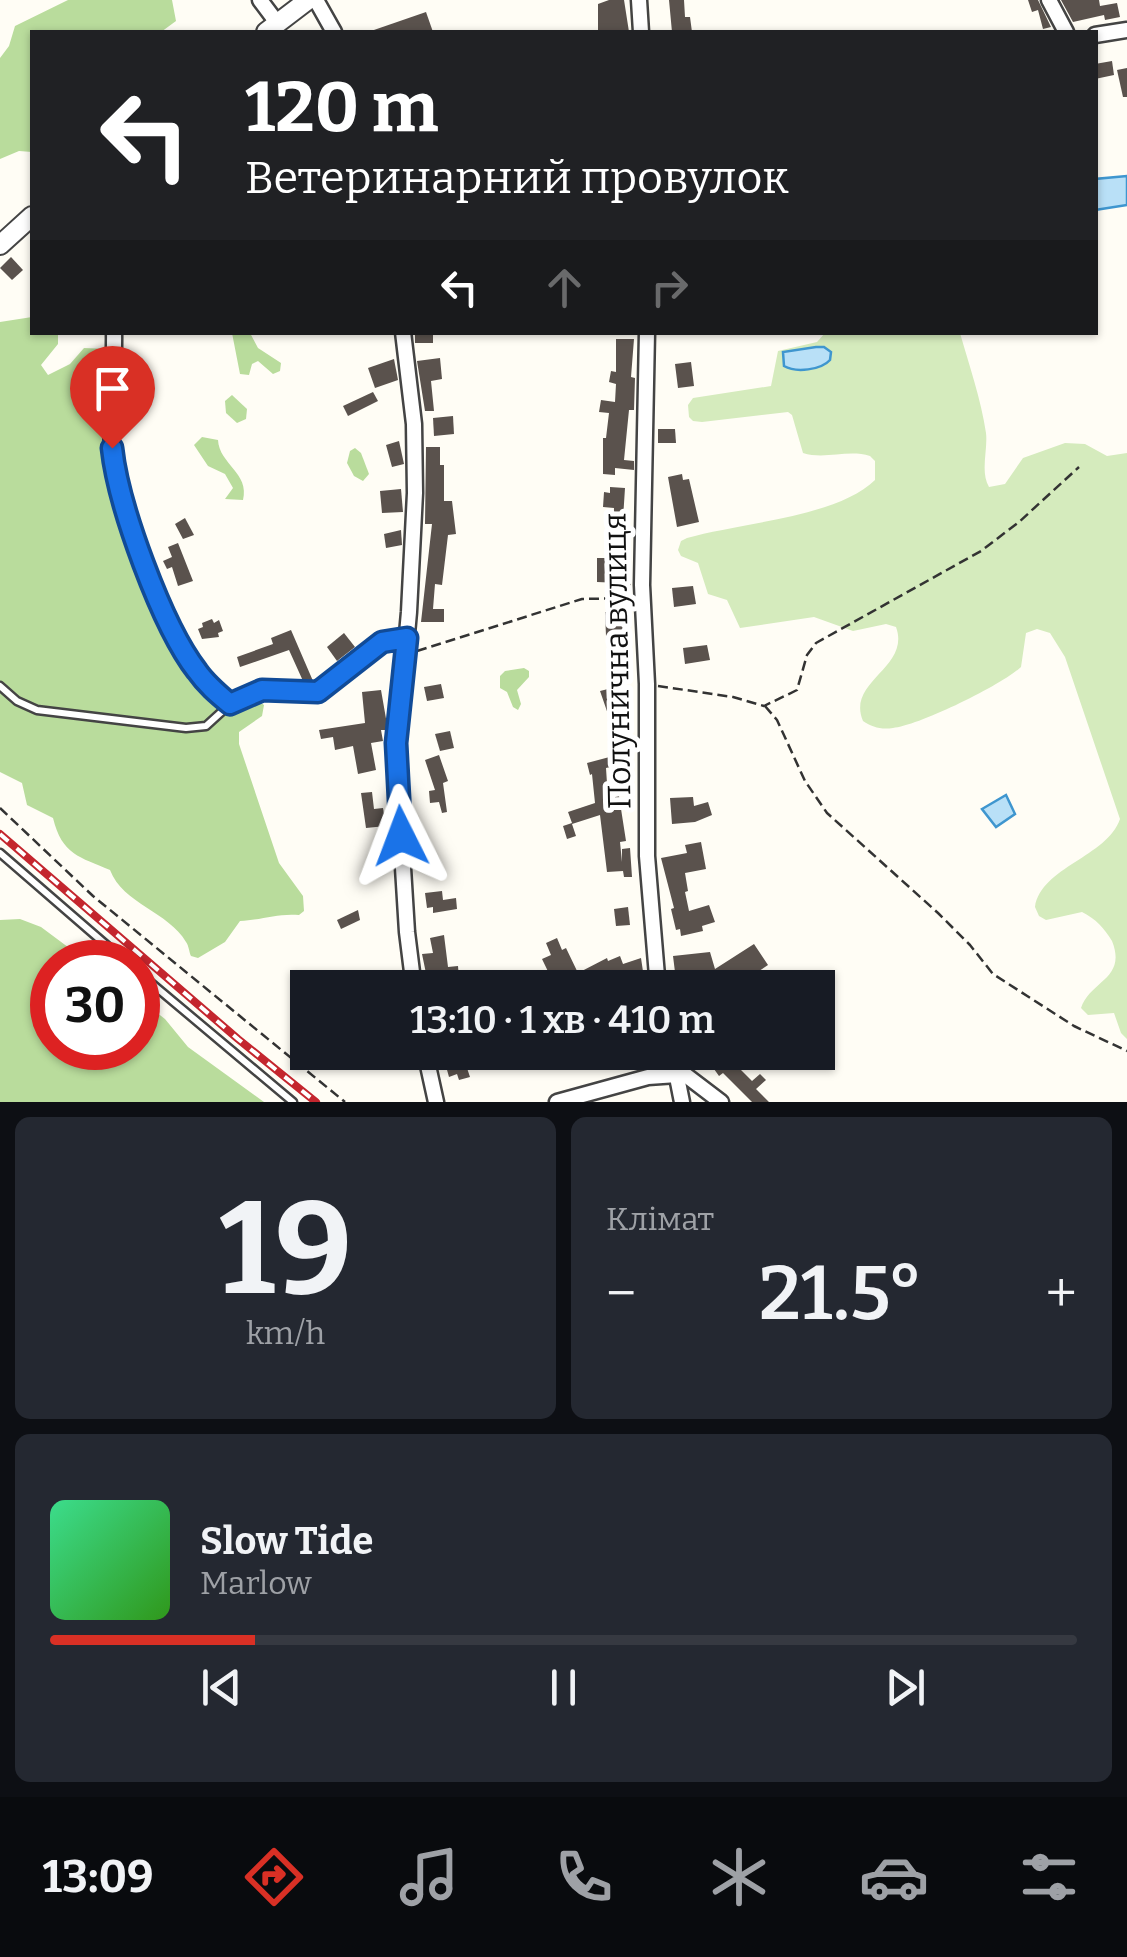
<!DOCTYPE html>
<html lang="uk">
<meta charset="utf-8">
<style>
body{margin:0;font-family:Bitter,serif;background:#242831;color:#f1f3f6;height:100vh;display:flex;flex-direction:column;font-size:38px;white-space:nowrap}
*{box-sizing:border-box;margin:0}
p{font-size:32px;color:#9ea1a6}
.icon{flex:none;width:55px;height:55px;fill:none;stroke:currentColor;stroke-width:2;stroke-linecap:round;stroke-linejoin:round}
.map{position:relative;height:1102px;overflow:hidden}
.drawer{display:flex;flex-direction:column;gap:15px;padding:15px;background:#0d0f14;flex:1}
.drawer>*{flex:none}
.hud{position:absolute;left:30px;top:30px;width:1068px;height:305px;border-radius:0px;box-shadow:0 2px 8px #0004;background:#202124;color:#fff;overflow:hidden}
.speed{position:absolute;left:30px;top:940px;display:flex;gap:20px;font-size:50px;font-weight:700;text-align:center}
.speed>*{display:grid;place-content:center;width:130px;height:130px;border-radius:50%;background:#171b24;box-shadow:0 2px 8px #0004;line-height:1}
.speed .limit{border:15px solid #d22;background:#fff;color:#111}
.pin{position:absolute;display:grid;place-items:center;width:85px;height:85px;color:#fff;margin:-102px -42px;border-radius:50% 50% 50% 0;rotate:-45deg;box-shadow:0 0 10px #0007}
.pin .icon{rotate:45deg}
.me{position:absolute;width:110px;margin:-55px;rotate:357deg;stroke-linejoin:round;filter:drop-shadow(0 0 8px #0008)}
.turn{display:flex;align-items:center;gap:35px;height:210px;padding:0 50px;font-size:45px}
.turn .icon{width:130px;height:130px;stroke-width:2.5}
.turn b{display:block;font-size:70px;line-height:85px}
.lanes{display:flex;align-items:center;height:95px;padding:0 50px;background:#0003;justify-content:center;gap:50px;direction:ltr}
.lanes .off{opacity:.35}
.big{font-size:75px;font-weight:600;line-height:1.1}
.drawer .card{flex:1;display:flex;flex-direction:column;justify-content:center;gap:15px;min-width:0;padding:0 35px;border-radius:15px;background:#242831}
.drawer .dial{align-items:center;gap:0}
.dial b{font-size:130px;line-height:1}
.song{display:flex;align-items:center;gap:30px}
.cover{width:120px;height:120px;border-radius:15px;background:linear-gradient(135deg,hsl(150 70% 55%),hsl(110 70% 35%))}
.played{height:10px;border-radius:5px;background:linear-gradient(90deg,#d93025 20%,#363941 20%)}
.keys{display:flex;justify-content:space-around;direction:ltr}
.heat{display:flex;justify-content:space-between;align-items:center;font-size:55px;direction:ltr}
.drawer .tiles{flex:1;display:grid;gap:15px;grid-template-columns:1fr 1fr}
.card:last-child{grid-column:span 2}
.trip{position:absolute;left:290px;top:970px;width:545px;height:100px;border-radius:0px;background:#171b24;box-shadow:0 2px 8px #0004;font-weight:600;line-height:100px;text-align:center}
.dock{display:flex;height:160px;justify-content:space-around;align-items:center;background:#090b0e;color:#9ea1a6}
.dock .icon{width:70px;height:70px}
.dock .on{color:#d93025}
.dock b{font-size:45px;color:#f1f3f6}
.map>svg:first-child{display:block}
.green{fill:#d5ebbd}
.forest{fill:#b9dc9c}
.water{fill:#b9e0f7;stroke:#3f96cf;stroke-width:2.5}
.building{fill:#5a524d}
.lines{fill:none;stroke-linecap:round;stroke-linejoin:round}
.service-casing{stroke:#444;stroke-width:11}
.minor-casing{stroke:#444;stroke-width:19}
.tertiary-casing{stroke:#444;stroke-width:22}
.path{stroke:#333;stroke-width:2.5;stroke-dasharray:10 5;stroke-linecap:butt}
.service{stroke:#fff;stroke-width:6}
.minor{stroke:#fff;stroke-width:14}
.tertiary{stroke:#fff;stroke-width:18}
.rail-casing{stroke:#c4262e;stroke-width:8}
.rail{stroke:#fff;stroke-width:4;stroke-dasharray:11;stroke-linecap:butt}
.route-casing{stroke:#114b97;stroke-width:25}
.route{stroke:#1a73e8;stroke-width:18}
.labels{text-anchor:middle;stroke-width:10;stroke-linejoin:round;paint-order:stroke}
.street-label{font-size:32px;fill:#111;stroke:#fff}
</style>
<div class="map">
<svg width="1127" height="1102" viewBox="0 0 1127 1102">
<rect width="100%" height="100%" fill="#fffdf5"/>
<path class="green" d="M825 333H960C969 365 981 399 986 433 988 450 980 472 989 487L1005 484 1023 458 1065 443 1085 444 1107 456 1127 453V1039L1121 1033 1114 1013 1088 1015 1081 1008C1091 980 1127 979 1112 941 1104 928 1096 919 1082 912L1046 920 1039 916 1035 907C1041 867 1107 857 1120 819L1065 657 1050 633 1037 629 1026 633 1021 667C1002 685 918 726 893 728 881 730 872 727 863 721 846 681 911 668 896 627L886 624 853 631 814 617 740 628 727 600 708 594 698 563 681 556 678 550 681 541 687 538C739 523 838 517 875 480V461L870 456C848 449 825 460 803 453L792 415 788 412 702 422 693 421 689 417 688 405 693 398 771 386 778 351 817 342Z"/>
<g class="forest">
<polygon points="68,0 172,0 176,21 161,32 32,32 32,152 19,151 0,159 0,58 9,46 15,26"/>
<path d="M32 317V332L58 333V344L41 365 48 375 70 364 84 348 108 349 105 414 146 545 152 589 220 700H257L264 705 262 716 239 732V744L279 863 303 896 304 911 299 915C278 913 262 920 240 921L225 942 198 958 191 956C189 952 189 946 186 942 169 912 123 904 110 870 80 857 62 855 53 818L27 805 22 783 0 772V322Z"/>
<polygon points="232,333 250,333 258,348 281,363 280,371 273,374 258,361 252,364 249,375 240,374"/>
<polygon points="232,395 247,409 246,419 237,423 226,413 225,401"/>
<path d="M202 437 218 440C219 464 250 473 243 500L225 499 233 488 225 474 208 466 194 445Z"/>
<polygon points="355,448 361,453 369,474 363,481 354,476 347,463 350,451"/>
<polygon points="524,668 529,671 529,677 517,690 521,704 518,710 513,707 507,692 500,688 500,676 505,671"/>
<polygon points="20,919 41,927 88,962 52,962 52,1048 138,1048 138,998 165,1019 188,1047 264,1102 0,1102 0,920"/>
</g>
<g class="water">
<polygon points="1127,176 1127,205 1095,210 1095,179"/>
<path d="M816 347H824L831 352 830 360C821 370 796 373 784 366L783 352Z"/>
<polygon points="1006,795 1015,814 996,827 982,809"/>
</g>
<g class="building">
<polygon points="609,0 624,0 629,32 598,32 598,4"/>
<polygon points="669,0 684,0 685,17 690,17 692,32 672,32"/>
<polygon points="1028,0 1038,0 1051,27 1043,29 1038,10 1032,12"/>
<polygon points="1061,0 1099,0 1100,6 1117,3 1120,17 1105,20 1104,15 1073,22"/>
<polygon points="426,12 433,32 372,32 371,31"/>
<polygon points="1112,61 1114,75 1095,79 1095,64"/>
<polygon points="1127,68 1127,97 1123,97 1117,70"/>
<polygon points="11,257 23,270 12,280 0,268"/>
<rect x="415" y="332" width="18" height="11"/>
<polygon points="616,339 634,339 631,377 635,378 634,410 629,410 624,460 634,461 634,470 615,468 615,475 603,474 603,438 606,438 609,413 599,412 601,400 615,402 616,384 609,382 611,371 616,372"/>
<polygon points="440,358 442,379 431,381 434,411 425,411 417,361"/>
<polygon points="394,359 398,380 375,388 368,368"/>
<polygon points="691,362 694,386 678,388 675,364"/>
<polygon points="146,375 154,395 134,403 126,383"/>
<polygon points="373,392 378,401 348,416 343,406"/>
<polygon points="453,416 454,434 434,436 433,418"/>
<polygon points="658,429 675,429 676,443 658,443"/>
<polygon points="399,441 404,464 392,467 386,445"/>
<polygon points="426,447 440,447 440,465 444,465 444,501 452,501 456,534 448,535 442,585 435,584 433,609 444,609 444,622 421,622 432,524 425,524"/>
<polygon points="682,474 683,480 689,479 699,522 677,527 668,477"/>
<polygon points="610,487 625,488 623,519 629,519 631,588 621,588 621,583 597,582 597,558 612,558 614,508 603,507 604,492 610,493"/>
<polygon points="401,489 403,512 382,513 380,491"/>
<polygon points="185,518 194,535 183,539 175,524"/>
<polygon points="401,530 402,545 386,548 384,534"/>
<polygon points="178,543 193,581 178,586 172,567 167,569 163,561 172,557 168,547"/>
<polygon points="693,586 696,604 674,607 672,588"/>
<polygon points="620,606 629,606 629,636 606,636 605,612 620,612"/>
<polygon points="212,619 214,623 219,620 223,631 218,633 219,637 202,639 198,629 203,627 202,623"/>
<polygon points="291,630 313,681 303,681 289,650 240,667 237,657 273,644 271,638"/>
<polygon points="344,633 355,647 337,661 327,647"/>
<polygon points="707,645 710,660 685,664 683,648"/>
<polygon points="627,660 633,679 622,683 630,711 609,717 600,691 612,688 608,677 613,675 610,666"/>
<polygon points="441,684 444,698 427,701 424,687"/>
<polygon points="381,690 388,730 381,730 383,741 371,743 376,770 358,774 353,746 335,750 333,737 321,739 319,730 365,723 362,692"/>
<polygon points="450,731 454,748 440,751 435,734"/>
<polygon points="439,755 448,781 443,783 447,812 442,813 439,802 430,803 429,791 435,790 425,760"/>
<polygon points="617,755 619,765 606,768 608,799 619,796 626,841 620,842 622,862 622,849 630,848 632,877 624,877 623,871 607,872 600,815 572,824 576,836 567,839 563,826 572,823 568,812 595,803 592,774 590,775 587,763"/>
<polygon points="372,792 374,809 383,808 386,826 366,828 361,793"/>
<polygon points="693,797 694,806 708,802 712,815 695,822 672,824 670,798"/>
<polygon points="701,842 706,869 685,873 688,891 685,892 689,911 709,905 715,922 702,926 703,931 681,936 680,929 676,930 671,909 674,908 661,858 687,853 685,845"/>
<polygon points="442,891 443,900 456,898 457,909 433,913 433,907 427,908 425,893"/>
<polygon points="628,907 630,925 616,926 614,909"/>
<polygon points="358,910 360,920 341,929 337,920"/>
<polygon points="444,935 448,967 458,966 459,979 428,983 422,954 433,953 430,938"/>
<polygon points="557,938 562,950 566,948 578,973 607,958 608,961 620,956 623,964 641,958 645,985 622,988 621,975 589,988 556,988 542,959 551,955 546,943"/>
<polygon points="754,944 768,965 733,988 715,988 710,979 694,984 696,988 677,988 673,956 710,952 715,969"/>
<polygon points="633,1052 662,1052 662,1057 636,1064"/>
<polygon points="462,1053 470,1077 459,1080 457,1074 449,1077 444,1059"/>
<polygon points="732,1056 735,1064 752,1081 760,1074 766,1080 756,1089 769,1102 752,1102 723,1073 719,1076 714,1069"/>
</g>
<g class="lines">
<g class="service-casing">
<g id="service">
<polyline points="0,686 17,701 37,710 186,728 206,726 229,705"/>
<polyline points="0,853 126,962"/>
<polyline points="138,972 293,1102"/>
</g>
</g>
<g class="minor-casing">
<g id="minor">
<polyline points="260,0 278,24"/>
<polyline points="316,0 334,32"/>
<polyline points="639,0 641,32"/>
<polyline points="1049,0 1066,32"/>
<polyline points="1095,35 1127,30"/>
<path d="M114 332C115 376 107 421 114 464 121 515 166 631 197 671 206 684 218 694 230 704L262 691 318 692 382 642 407 638"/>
<polyline points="403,332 414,424 415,493 409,612 396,755 407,932 414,988"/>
<polyline points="647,332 642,585 647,684 647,856 658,988"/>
<polyline points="425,1052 436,1102"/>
<polyline points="672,1052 682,1102"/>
<polyline points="675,1067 721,1102"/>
<polyline points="557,1102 648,1077 677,1075"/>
</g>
</g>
<g class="tertiary-casing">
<g id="tertiary">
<polyline points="266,32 308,0"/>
<polyline points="0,245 32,216"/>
</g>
</g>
<g class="path">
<polyline points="417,651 582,599 631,598"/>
<polyline points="658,686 733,697 764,706 797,690 807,655 816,643 981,551 1019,522 1079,467"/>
<polyline points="765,706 777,720 805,781 827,813 938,913 970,945 993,974 1074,1026 1127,1051"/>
<polyline points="0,808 93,896 345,1102"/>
</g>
<use href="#service" class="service"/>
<use href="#minor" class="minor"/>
<use href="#tertiary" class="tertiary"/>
<g class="rail-casing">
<polyline id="rail" points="0,834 238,1039 316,1102"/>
</g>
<use href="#rail" class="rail"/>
</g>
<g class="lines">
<g class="route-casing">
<path id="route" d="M112 448C118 505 162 626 197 671 206 684 218 694 230 704L262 690 318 692 382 642 407 638 396 743 401 836"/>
</g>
<use href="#route" class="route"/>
</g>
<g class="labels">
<g class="street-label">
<text transform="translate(617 661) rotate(-91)" y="11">Полунична вулиця</text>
</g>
</g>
</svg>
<div class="speed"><div class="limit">30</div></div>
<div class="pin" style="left:112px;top:448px;background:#d93025"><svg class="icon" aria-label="arrive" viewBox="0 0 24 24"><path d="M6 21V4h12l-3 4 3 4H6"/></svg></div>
<svg class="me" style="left:401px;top:836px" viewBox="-20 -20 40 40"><path d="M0-17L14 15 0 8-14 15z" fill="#1a73e8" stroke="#fff" stroke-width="4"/></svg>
<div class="trip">13:10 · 1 хв · 410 m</div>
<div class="hud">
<div class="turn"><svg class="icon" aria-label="left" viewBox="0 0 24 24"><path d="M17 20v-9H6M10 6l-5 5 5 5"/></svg><div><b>120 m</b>Ветеринарний провулок</div></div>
<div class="lanes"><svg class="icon" aria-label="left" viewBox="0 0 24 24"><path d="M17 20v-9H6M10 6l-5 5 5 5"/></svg><svg class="icon off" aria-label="ahead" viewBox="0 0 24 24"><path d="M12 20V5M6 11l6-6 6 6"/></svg><svg class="icon off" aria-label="right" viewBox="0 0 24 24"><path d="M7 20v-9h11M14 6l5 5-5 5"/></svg></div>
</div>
</div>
<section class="drawer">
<div class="tiles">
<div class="card dial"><b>19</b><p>km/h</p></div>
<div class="card"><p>Клімат</p>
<div class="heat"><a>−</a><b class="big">21.5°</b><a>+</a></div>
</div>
<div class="card">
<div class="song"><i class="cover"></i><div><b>Slow Tide</b><p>Marlow</p></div></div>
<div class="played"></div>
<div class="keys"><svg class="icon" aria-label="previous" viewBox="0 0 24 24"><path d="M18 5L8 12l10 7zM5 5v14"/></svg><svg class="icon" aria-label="pause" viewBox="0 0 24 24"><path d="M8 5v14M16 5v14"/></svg><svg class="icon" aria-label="next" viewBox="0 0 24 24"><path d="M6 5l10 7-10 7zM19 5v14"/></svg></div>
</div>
</div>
</section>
<nav class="dock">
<b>13:09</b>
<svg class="icon on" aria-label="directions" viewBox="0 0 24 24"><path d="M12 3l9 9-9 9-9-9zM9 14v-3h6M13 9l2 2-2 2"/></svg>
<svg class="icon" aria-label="music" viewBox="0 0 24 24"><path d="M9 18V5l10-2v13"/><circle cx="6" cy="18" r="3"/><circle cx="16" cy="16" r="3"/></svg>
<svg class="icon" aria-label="phone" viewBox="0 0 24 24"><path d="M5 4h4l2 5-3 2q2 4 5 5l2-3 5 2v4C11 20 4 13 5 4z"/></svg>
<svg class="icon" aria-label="climate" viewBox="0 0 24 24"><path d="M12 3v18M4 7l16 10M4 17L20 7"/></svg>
<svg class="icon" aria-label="car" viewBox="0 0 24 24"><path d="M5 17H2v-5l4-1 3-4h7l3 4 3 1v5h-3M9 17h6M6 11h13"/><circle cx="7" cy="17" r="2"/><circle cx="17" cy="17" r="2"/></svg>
<svg class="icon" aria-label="filters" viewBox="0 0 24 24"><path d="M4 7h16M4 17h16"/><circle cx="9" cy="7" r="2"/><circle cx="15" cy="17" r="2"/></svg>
</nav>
